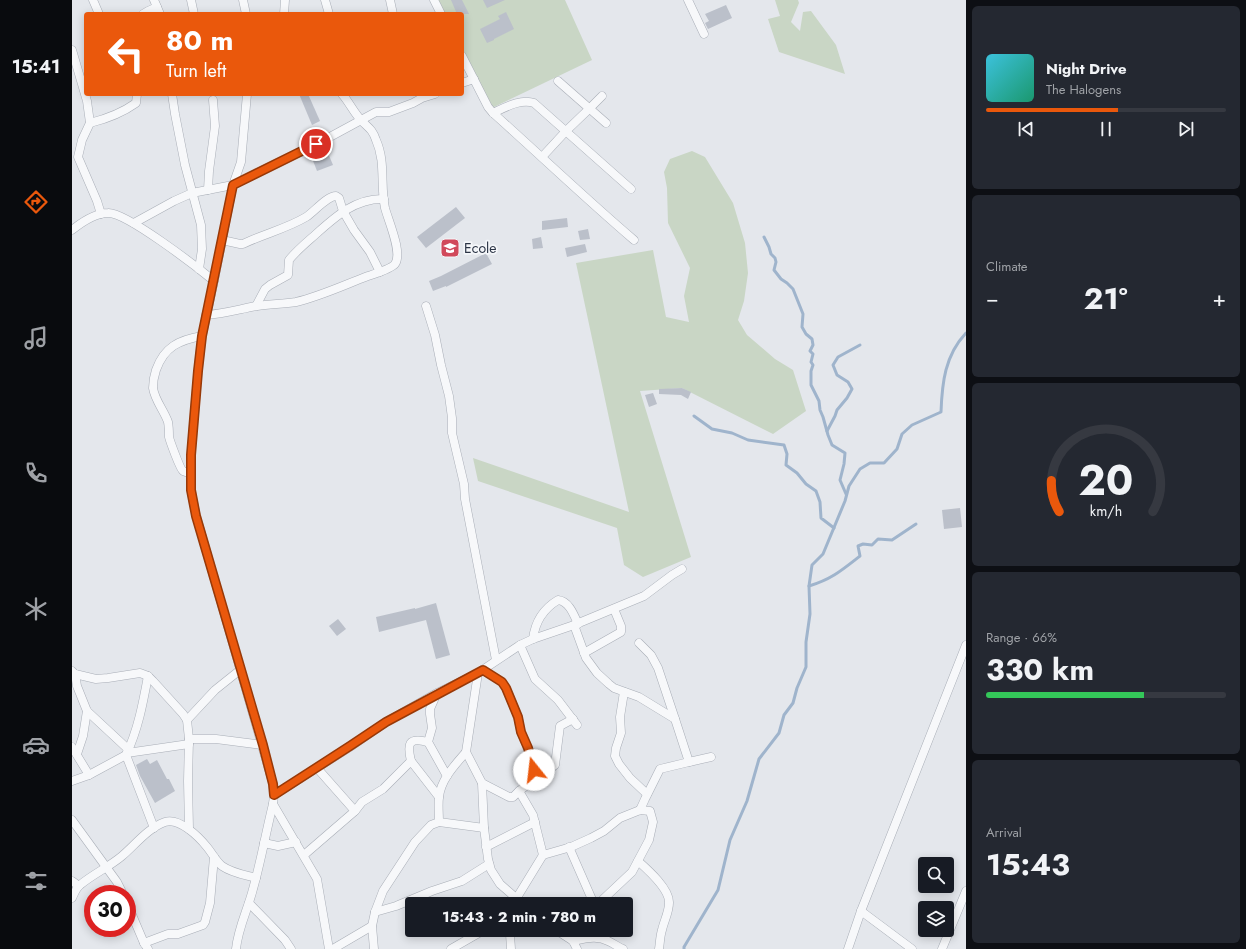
<!DOCTYPE html>
<meta charset="utf-8">
<style>
body{margin:0;font-family:Jost,sans-serif;background:#242831;color:#f1f3f6;height:100vh;display:flex;flex-direction:column;font-size:15px;white-space:nowrap}
*{box-sizing:border-box;margin:0}
p{font-size:13px;color:#9ea1a6}
.icon{flex:none;width:22px;height:22px;fill:none;stroke:currentColor;stroke-width:2;stroke-linecap:round;stroke-linejoin:round}
.map{position:relative;flex:1;overflow:hidden}
.drawer{display:flex;flex-direction:column;gap:6px;padding:6px;background:#0d0f14;width:280px}
.drawer>*{flex:none}
.banner{position:absolute;left:12px;top:12px;width:380px;height:84px;border-radius:4px;box-shadow:0 2px 10px #0003;background:#ea580c;color:#fff;overflow:hidden}
.fabs{position:absolute;left:846px;top:857px;display:grid;gap:8px}
.fabs a{display:grid;place-items:center;width:36px;height:36px;border-radius:4px;background:#171b24;box-shadow:0 2px 10px #0003;font-size:20px}
.speed{position:absolute;left:12px;top:885px;display:flex;gap:8px;font-size:20px;font-weight:700;text-align:center}
.speed>*{display:grid;place-content:center;width:52px;height:52px;border-radius:50%;background:#171b24;box-shadow:0 2px 10px #0003;line-height:1}
.speed .limit{border:6px solid #d22;background:#fff;color:#111}
.pin{position:absolute;display:grid;place-items:center;width:34px;height:34px;color:#fff;margin:-17px;border:2px solid #fff;border-radius:50%;box-shadow:0 1px 4px #0007}
.me{position:absolute;width:44px;margin:-22px;rotate:344deg;stroke-linejoin:round;filter:drop-shadow(0 0 3px #0008)}
.turn{display:flex;align-items:center;gap:14px;height:84px;padding:0 16px;font-size:18px}
.turn .icon{width:52px;height:52px;stroke-width:2.5}
.turn b{display:block;font-size:28px;line-height:34px}
.big{font-size:30px;font-weight:700;line-height:1.1}
.drawer .widget{flex:1;display:flex;flex-direction:column;justify-content:center;gap:6px;min-width:0;padding:0 14px;border-radius:6px;background:#242831}
.drawer .dial{align-items:center;gap:0}
.dial svg{height:104px;overflow:visible;fill:none;stroke:#363941;stroke-width:7;stroke-linecap:round;text-anchor:middle}
.dial text{fill:#f1f3f6;stroke:none}
.song{display:flex;align-items:center;gap:12px}
.cover{width:48px;height:48px;border-radius:6px;background:linear-gradient(135deg,hsl(190 70% 55%),hsl(160 70% 35%))}
.played{height:4px;border-radius:2px;background:linear-gradient(90deg,#ea580c 55%,#363941 55%)}
.keys{display:flex;justify-content:space-around;direction:ltr}
.heat{display:flex;justify-content:space-between;align-items:center;font-size:22px;direction:ltr}
.charge{height:6px;border-radius:3px;background:linear-gradient(90deg,#34c759 66%,#363941 0)}
.trip{position:absolute;left:333px;top:897px;width:228px;height:40px;border-radius:4px;background:#171b24;box-shadow:0 2px 10px #0003;font-weight:700;line-height:40px;text-align:center}
main{display:flex;flex:1;min-height:0}
.tab-bar{display:flex;flex-direction:column;width:72px;justify-content:space-around;align-items:center;background:#090b0e;color:#9ea1a6}
.tab-bar .icon{width:28px;height:28px}
.tab-bar .current{color:#ea580c}
.tab-bar b{font-size:18px;color:#f1f3f6}
.map>svg:first-child{display:block}
.green{fill:#c9d6c5}
.lines{fill:none;stroke-linecap:round;stroke-linejoin:round}
.stream{stroke:#9fb4cc;stroke-width:3}
.building{fill:#bbc0ca}
.minor-casing{stroke:#a9aeb7;stroke-width:9}
.minor{stroke:#f7f8fa;stroke-width:8}
.route-casing{stroke:#983908;stroke-width:10}
.route{stroke:#ea580c;stroke-width:7}
.labels{text-anchor:middle;stroke-width:3.5;stroke-linejoin:round;paint-order:stroke}
.poi-label{font-size:14px;fill:#2b3445;stroke:#f4f6f9;text-anchor:start}
</style>
<main>
<nav class="tab-bar">
<b>15:41</b>
<svg class="icon current" aria-label="directions" viewBox="0 0 24 24"><path d="M12 3l9 9-9 9-9-9zM9 14v-3h6M13 9l2 2-2 2"/></svg>
<svg class="icon" aria-label="music" viewBox="0 0 24 24"><path d="M9 18V5l10-2v13"/><circle cx="6" cy="18" r="3"/><circle cx="16" cy="16" r="3"/></svg>
<svg class="icon" aria-label="phone" viewBox="0 0 24 24"><path d="M5 4h4l2 5-3 2q2 4 5 5l2-3 5 2v4C11 20 4 13 5 4z"/></svg>
<svg class="icon" aria-label="climate" viewBox="0 0 24 24"><path d="M12 3v18M4 7l16 10M4 17L20 7"/></svg>
<svg class="icon" aria-label="car" viewBox="0 0 24 24"><path d="M5 17H2v-5l4-1 3-4h7l3 4 3 1v5h-3M9 17h6M6 11h13"/><circle cx="7" cy="17" r="2"/><circle cx="17" cy="17" r="2"/></svg>
<svg class="icon" aria-label="filters" viewBox="0 0 24 24"><path d="M4 7h16M4 17h16"/><circle cx="9" cy="7" r="2"/><circle cx="15" cy="17" r="2"/></svg>
</nav>
<div class="map">
<svg width="894" height="949" viewBox="0 0 894 949">
<rect width="100%" height="100%" fill="#e4e7ec"/>
<g class="green">
<polygon points="365,0 493,0 520,60 420,108 390,50 390,14 372,14"/>
<polygon points="703,0 726,0 727,3 719,22 728,31 731,12 739,11 764,45 773,74 707,52 696,19 708,16"/>
<polygon points="620,151 633,157 661,203 673,243 676,273 672,301 666,320 675,335 703,359 721,370 734,411 701,434 610,388 568,391 619,557 571,577 552,565 545,528 406,481 401,458 557,512 504,263 581,250 594,317 617,322 612,296 618,268 596,223 595,188 592,172 598,159"/>
</g>
<g class="lines">
<g class="stream">
<polyline points="692,237 697,247 699,254 703,258 704,262 702,270 709,279 715,283 721,289 731,314 730,327 734,334 740,339 741,345 738,351 741,354 739,362 741,365 739,371 739,385 747,401 748,410 751,417 756,435 760,445 773,453 772,464 768,480 774,494"/>
<polyline points="622,416 640,429 660,433 676,440 712,445 715,454 714,465 725,473 734,484 744,491 748,502 749,518 762,528"/>
<polyline points="755,431 763,416 765,410 775,398 780,389 776,382 765,375 761,365 766,357 788,345"/>
<path d="M737 586C760 579 770 570 788 556L786 546 791 544 800 545 806 539 820 540 844 524"/>
<path d="M612 949V947L646 890 658 840 675 801 687 759 707 733 712 715 721 703 725 688 734 667V642L738 614 737 586 740 565 751 554 773 501 777 486 788 469 798 463H812L825 449 830 434 840 425 869 412C870 383 873 355 894 333"/>
</g>
</g>
<g class="building">
<polygon points="379,0 390,0 397,14 385,14"/>
<polygon points="411,0 433,0 415,8"/>
<polygon points="654,5 660,18 636,29 633,23 637,21 633,14"/>
<polygon points="434,12 442,29 422,39 422,40 415,43 408,29 428,19 426,16"/>
<polygon points="227,94 236,94 248,121 240,125"/>
<polygon points="253,146 261,165 245,171 238,153"/>
<polygon points="384,207 393,218 354,248 345,237"/>
<polygon points="495,218 496,227 470,230 470,221"/>
<polygon points="516,229 518,239 508,240 506,231"/>
<polygon points="469,237 471,248 461,249 460,239"/>
<polygon points="513,244 515,252 495,257 493,248"/>
<polygon points="414,253 420,264 374,287 374,286 361,291 357,281 369,276"/>
<polygon points="610,388 619,392 616,399 609,395 587,394 587,389"/>
<polygon points="581,393 585,404 577,407 573,395"/>
<polygon points="888,508 890,527 872,529 870,510"/>
<polygon points="364,603 378,655 364,659 354,620 307,632 304,617 343,608 343,609"/>
<polygon points="266,619 274,629 265,636 257,626"/>
<polygon points="75,759 78,764 85,760 95,779 97,779 103,791 83,803 68,776 64,765"/>
</g>
<g class="lines">
<g class="minor-casing">
<g id="minor">
<polyline points="21,0 27,14"/>
<polyline points="82,0 88,14"/>
<polyline points="119,0 122,14"/>
<polyline points="171,0 174,14"/>
<polyline points="253,0 257,14"/>
<polyline points="318,0 321,14"/>
<polyline points="362,0 369,14"/>
<polyline points="616,0 632,34"/>
<polyline points="71,14 76,11 85,7"/>
<polyline points="212,14 213,0"/>
<polyline points="0,50 15,101 18,123"/>
<path d="M390 56 416 107 421 113C468 155 514 199 562 240"/>
<polyline points="486,81 534,123"/>
<polyline points="390,83 402,79"/>
<polyline points="100,94 103,114 113,165 129,225 130,249 127,269"/>
<path d="M421 113C432 108 449 98 462 103L559 189"/>
<polyline points="470,157 494,131 517,109 530,96"/>
<polyline points="136,190 137,171 143,126 141,100"/>
<path d="M29 214 25 201 6 157 10 140 18 123C34 119 50 113 64 103L65 94"/>
<polyline points="62,223 102,201 120,193 161,185 256,138 304,112 317,112 341,103 350,98 363,94"/>
<path d="M0 230C10 222 23 213 36 213 54 212 125 267 142 281"/>
<path d="M150 240 168 244H171C191 234 214 229 234 217 242 212 255 196 264 196L267 198 271 211 282 230 298 252 308 272"/>
<path d="M184 306 193 289 198 285 216 275 217 260C225 250 235 242 244 234 264 216 284 198 312 199"/>
<polyline points="354,306 363,335 369,365 377,396 380,418 380,433 392,484 393,499 424,660"/>
<path d="M134 315C152 314 168 309 185 306 198 304 212 304 224 302 249 296 272 285 296 276 302 274 319 269 323 264 331 253 316 220 313 208 308 185 314 162 304 140 300 128 295 127 288 119 281 111 277 102 270 94"/>
<path d="M119 474C117 473 113 472 111 471 108 469 98 441 97 437 97 432 97 427 96 422 92 410 83 401 81 388 81 383 82 376 84 370 92 347 107 340 130 336"/>
<polyline points="502,625 514,658 525,673 537,684 542,688 567,697 603,719 617,762 639,757"/>
<path d="M461 639C463 622 471 609 486 600 497 601 502 615 506 624"/>
<polyline points="567,643 579,655 586,668 603,719"/>
<polyline points="448,645 463,679 486,700 505,725"/>
<polyline points="512,653 549,632 549,626 542,609"/>
<polyline points="411,670 430,682 434,688 446,717 449,732 456,748 465,778 447,791"/>
<polyline points="0,671 3,674 24,679 36,678 68,673 76,676 81,681 111,714 115,720 117,739 116,781 117,829"/>
<polyline points="3,674 5,686 15,711 57,750"/>
<polyline points="552,692 548,717 549,733 544,748 543,756 547,764 558,778 575,794"/>
<polyline points="365,693 358,709 358,714 360,728 356,742 375,776"/>
<polyline points="115,720 143,690 168,670"/>
<polyline points="117,739 144,739 191,745"/>
<polyline points="0,747 17,775"/>
<polyline points="55,753 117,744"/>
<polyline points="5,754 11,736 15,711"/>
<polyline points="54,755 82,828"/>
<path d="M339 761C335 744 336 737 356 742"/>
<polyline points="465,778 483,765 488,726 501,719"/>
<path d="M0 781 17 775 54 755C66 730 71 703 76 676"/>
<polyline points="410,783 412,828 416,859 419,870 428,884 444,898"/>
<polyline points="202,795 278,747 314,722 365,693 406,673"/>
<polyline points="201,804 245,879 257,949"/>
<polyline points="568,810 573,799 588,769 617,762"/>
<polyline points="283,811 290,802 311,789 339,761 367,797"/>
<polyline points="0,820 45,882 51,894"/>
<polyline points="367,822 412,828"/>
<polyline points="192,843 206,846 224,842"/>
<polyline points="414,847 463,822"/>
<polyline points="497,847 522,904"/>
<polyline points="232,855 283,811 245,768"/>
<polyline points="471,855 461,815 447,791 441,797 437,797 410,783 394,752 406,673 448,645 461,639 502,625 572,596 600,575 610,569"/>
<path d="M566 861C575 869 598 889 597 903 597 912 592 921 590 930 588 936 588 943 587 949"/>
<polyline points="0,881 7,886"/>
<path d="M0 898C2 894 4 888 8 885 21 874 37 867 50 856 64 844 76 828 93 822 107 817 127 837 135 847 140 853 144 861 150 866 160 873 173 875 184 878"/>
<polyline points="55,903 72,943 76,949"/>
<polyline points="177,903 213,940 219,949"/>
<polyline points="441,904 471,855 499,847 519,838 532,831 548,818 568,810 578,811 581,822 577,840 560,872 526,904"/>
<polyline points="789,911 840,949"/>
<polyline points="303,912 324,906 360,891 390,881 417,864"/>
<polyline points="436,930 438,934 439,949"/>
<polyline points="487,932 501,941 505,949"/>
<path d="M501 941C512 939 525 935 536 941 541 943 546 947 551 949"/>
<polyline points="72,943 96,934 106,934 131,925 133,922 138,903 142,857"/>
<path d="M164 949C166 928 176 909 181 889 189 861 194 832 201 804L202 795 201 784 124 515 119 490V455L126 371 130 336 142 281 161 185 169 162 175 94"/>
<polyline points="261,949 300,926"/>
<path d="M302 949 300 926 303 912 311 891 343 842 359 825 367 822C367 814 366 805 367 797 369 779 383 765 394 752"/>
<polyline points="379,949 412,930"/>
<polyline points="776,949 789,911 894,645"/>
<polyline points="870,949 894,891"/>
</g>
</g>
<use href="#minor" class="minor"/>
</g>
<g class="lines">
<g class="route-casing">
<polyline id="route" points="244,144 161,185 130,336 126,371 119,455 119,490 124,516 191,745 201,784 202,795 278,746 314,722 411,670 430,682 434,688 446,717 449,732 456,748 462,770"/>
</g>
<use href="#route" class="route"/>
</g>
<defs>
<g id="school-square" transform="scale(1)"><rect x="-9" y="-9" width="18" height="18" rx="4" fill="#d1495b" stroke="#f4f6f9"/><path d="M0-5L7-2L0 1L-7-2ZM-4 1L0 2.5L4 1V4Q0 6-4 4Z" fill="#fff"/></g>
</defs>
<g fill-rule="evenodd">
<use href="#school-square" x="378" y="248"/>
</g>
<g class="labels">
<g class="poi-label">
<text x="392" y="253">Ecole</text>
</g>
</g>
</svg>
<div class="fabs">
<a><svg class="icon" aria-label="search" viewBox="0 0 24 24"><circle cx="10" cy="10" r="6"/><path d="M15 15l6 6"/></svg></a>
<a><svg class="icon" aria-label="layers" viewBox="0 0 24 24"><path d="M12 4l9 5-9 5-9-5zM3 14l9 5 9-5"/></svg></a>
</div>
<div class="speed"><div class="limit">30</div></div>
<div class="pin" style="left:244px;top:144px;background:#d93025"><svg class="icon" aria-label="arrive" viewBox="0 0 24 24"><path d="M6 21V4h12l-3 4 3 4H6"/></svg></div>
<svg class="me" style="left:462px;top:770px" viewBox="-20 -20 40 40"><circle r="19" fill="#fff"/><path d="M0-13L10 11 0 6-10 11z" fill="#ea580c"/></svg>
<div class="trip">15:43 · 2 min · 780 m</div>
<div class="banner">
<div class="turn"><svg class="icon" aria-label="left" viewBox="0 0 24 24"><path d="M17 20v-9H6M10 6l-5 5 5 5"/></svg><div><b>80 m</b>Turn left</div></div>
</div>
</div>
<section class="drawer">
<div class="widget">
<div class="song"><i class="cover"></i><div><b>Night Drive</b><p>The Halogens</p></div></div>
<div class="played"></div>
<div class="keys"><svg class="icon" aria-label="previous" viewBox="0 0 24 24"><path d="M18 5L8 12l10 7zM5 5v14"/></svg><svg class="icon" aria-label="pause" viewBox="0 0 24 24"><path d="M8 5v14M16 5v14"/></svg><svg class="icon" aria-label="next" viewBox="0 0 24 24"><path d="M6 5l10 7-10 7zM19 5v14"/></svg></div>
</div>
<div class="widget"><p>Climate</p>
<div class="heat"><a>−</a><b class="big">21°</b><a>+</a></div>
</div>
<div class="widget dial"><svg viewBox="0 0 100 80">
<path d="M14 69A42 42 0 1 1 86 69"/>
<path d="M14 69A42 42 0 0 1 8 45" stroke="#ea580c"/>
<text x="50" y="56" font-size="32" font-weight="700">20</text>
<text x="50" y="72" font-size="11">km/h</text>
</svg></div>
<div class="widget"><p>Range · 66%</p><b class="big">330 km</b><div class="charge"></div></div>
<div class="widget"><p>Arrival</p><b class="big">15:43</b></div>
</section>
</main>
